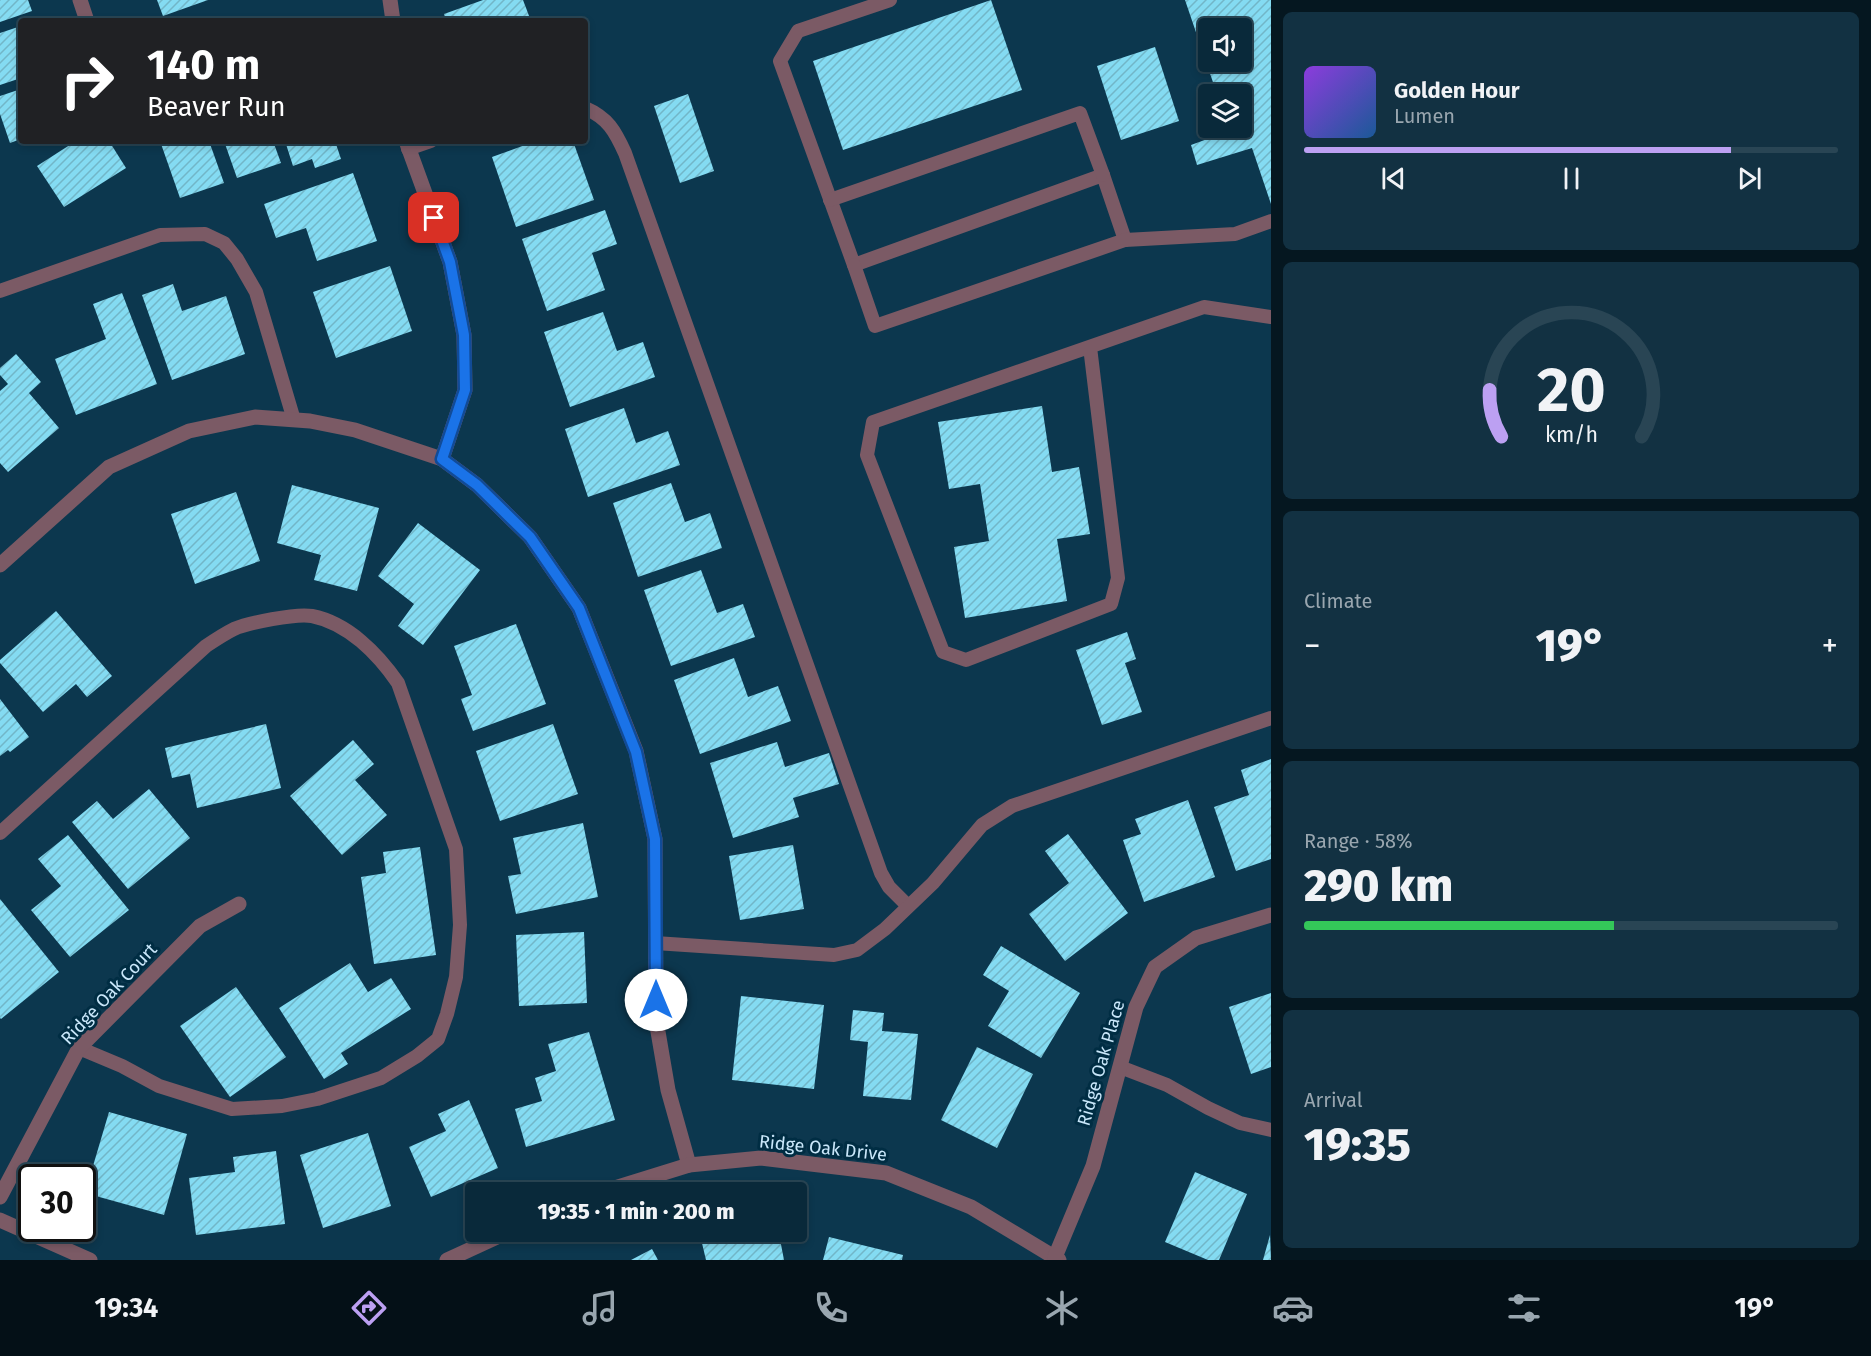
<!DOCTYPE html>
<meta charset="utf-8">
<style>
body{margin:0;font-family:"Fira Sans",sans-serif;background:#123142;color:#f1f3f6;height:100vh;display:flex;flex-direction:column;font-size:22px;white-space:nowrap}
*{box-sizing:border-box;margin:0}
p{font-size:20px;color:#99a6af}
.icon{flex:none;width:33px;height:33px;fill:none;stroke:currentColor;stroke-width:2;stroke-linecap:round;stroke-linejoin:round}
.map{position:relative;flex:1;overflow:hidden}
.side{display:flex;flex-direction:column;gap:12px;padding:12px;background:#051720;width:600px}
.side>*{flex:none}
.guide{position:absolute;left:18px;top:18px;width:570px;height:126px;border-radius:6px;box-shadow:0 3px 9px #0003,0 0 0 2px #294554;background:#202124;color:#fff;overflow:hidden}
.fabs{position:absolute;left:1198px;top:18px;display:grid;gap:12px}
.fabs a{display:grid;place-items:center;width:54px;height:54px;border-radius:6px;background:#09293a;box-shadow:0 3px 9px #0003,0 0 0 2px #294554;font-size:30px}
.speed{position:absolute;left:18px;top:1164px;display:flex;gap:12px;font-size:30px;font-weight:700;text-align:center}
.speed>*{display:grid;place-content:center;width:78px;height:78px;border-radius:50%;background:#09293a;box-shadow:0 3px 9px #0003,0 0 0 2px #294554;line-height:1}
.speed .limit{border:3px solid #111;border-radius:9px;background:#fff;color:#111}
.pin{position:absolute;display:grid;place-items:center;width:51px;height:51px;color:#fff;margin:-26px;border-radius:12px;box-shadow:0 3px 9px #0006}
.me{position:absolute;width:66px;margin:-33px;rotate:0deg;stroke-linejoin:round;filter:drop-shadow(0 0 4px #0008)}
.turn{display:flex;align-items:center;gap:21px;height:126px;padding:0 30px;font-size:27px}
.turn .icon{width:78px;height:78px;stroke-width:2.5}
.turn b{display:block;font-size:42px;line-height:51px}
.big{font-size:45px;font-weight:800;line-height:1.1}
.side .tile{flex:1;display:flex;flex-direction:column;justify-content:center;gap:9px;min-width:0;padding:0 21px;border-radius:9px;background:#123142}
.side .dial{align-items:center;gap:0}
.dial svg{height:156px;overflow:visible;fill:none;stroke:#294554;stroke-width:7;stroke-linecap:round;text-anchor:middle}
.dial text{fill:#f1f3f6;stroke:none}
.song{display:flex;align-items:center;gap:18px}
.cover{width:72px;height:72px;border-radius:9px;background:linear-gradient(135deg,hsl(270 70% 55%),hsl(210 70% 35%))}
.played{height:6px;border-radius:3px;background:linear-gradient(90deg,#bca0f2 80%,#294554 80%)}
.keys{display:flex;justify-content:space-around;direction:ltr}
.heat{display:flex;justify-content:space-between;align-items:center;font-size:33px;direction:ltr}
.charge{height:9px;border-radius:4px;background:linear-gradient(90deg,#34c759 58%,#294554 0)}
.trip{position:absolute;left:465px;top:1182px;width:342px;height:60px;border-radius:6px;background:#09293a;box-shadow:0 3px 9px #0003,0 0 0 2px #294554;font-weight:800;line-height:60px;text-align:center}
.tabs{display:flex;height:96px;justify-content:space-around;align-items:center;background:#041017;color:#99a6af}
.tabs .icon{width:42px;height:42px}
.tabs .current{color:#bca0f2}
.tabs b{font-size:27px;color:#f1f3f6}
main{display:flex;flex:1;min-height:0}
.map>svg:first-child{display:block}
.building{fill:url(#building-hatch);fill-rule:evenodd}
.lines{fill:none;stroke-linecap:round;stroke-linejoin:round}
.lane{stroke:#7b5a65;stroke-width:14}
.street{stroke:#7b5a65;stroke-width:15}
.route-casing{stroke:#114b97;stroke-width:15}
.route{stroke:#1a73e8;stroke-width:10}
.labels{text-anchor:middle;stroke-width:6;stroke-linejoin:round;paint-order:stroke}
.street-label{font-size:18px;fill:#c9e7fa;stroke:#002d43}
</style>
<main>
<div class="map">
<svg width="1271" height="1260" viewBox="0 0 1271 1260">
<defs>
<pattern id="building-hatch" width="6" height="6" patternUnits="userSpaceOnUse" patternTransform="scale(1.5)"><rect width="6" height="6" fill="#84dbf2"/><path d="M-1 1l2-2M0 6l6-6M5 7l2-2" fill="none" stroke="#72b6c8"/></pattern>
</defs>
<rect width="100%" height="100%" fill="#0c374e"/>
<g class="building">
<polygon points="0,0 28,0 32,11 0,22"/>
<polygon points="157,0 208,0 163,16"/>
<polygon points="483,0 523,0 531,21 446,21 444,14"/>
<polygon points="991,0 1022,90 843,150 813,61"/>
<path d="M1185 0H1271V204L1252 148 1197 165 1191 145 1229 131 1228 128H1242V94H1217ZM1209 28H1242V62H1209Z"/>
<polygon points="21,26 21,78 0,85 0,33"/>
<polygon points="1155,47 1179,121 1121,140 1097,66"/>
<polygon points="21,89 21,139 10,143 0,114 0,96"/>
<polygon points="688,94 714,171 680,183 654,106"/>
<polygon points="76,141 109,141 126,168 64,207 37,166"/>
<polygon points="160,141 209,141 224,183 180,198"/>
<polygon points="224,141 273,141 281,163 237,178"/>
<polygon points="285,141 335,141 341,159 315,168 312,159 293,166"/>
<polygon points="536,141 573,141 594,200 516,227 492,157"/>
<polygon points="353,173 377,241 317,261 306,228 276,238 264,204"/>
<polygon points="605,210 617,244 592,253 605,290 547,311 522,239"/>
<polygon points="390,266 412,331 336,358 313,292"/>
<polygon points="173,284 182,311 226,296 245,354 172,380 142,295"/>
<polygon points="122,293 157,384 76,415 55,359 106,339 93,304"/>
<polygon points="603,312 617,351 643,342 655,377 570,407 544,332"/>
<polygon points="16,354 41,382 29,393 59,428 8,472 0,463 0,391 8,384 0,375 0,368"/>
<polygon points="1042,406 1052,472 1079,467 1090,534 1057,539 1067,601 965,618 954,547 989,541 980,484 949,489 938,422"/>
<polygon points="624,408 636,443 668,431 680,465 588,497 565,429"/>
<polygon points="671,483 685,522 710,513 722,548 638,577 613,503"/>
<polygon points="292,485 379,508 357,591 314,580 321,555 277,543"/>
<polygon points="236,492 260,561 195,584 171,514"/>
<polygon points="418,523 480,570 423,645 398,626 414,604 378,576"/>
<polygon points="701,570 717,613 743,604 755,637 671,666 644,590"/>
<polygon points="56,611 112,676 87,697 76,684 43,712 0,663 0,660"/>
<polygon points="516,624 546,704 473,731 461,699 472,695 454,646"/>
<polygon points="1127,632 1136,659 1125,663 1142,712 1102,725 1076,650"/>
<polygon points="734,658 748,697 778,686 791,721 700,754 674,680"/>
<polygon points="0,699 29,737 10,752 8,750 0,756"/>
<polygon points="266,724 281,788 197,808 190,774 172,778 165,748"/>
<polygon points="553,724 578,794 500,821 476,751"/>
<polygon points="353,740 374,764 355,780 387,815 342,855 290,796"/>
<polygon points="777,742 785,767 829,753 839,784 793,798 799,817 733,838 710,763"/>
<polygon points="1271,759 1271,859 1236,871 1214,807 1249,795 1241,770"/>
<polygon points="149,789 190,838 128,889 72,822 97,801 113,819"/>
<polygon points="1188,800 1215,877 1144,902 1123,840 1141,834 1135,819"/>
<polygon points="583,823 598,897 516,914 508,876 521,874 513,838"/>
<polygon points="1068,834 1128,913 1065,961 1029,914 1069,883 1045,851"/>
<polygon points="68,835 129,910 70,957 31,910 61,886 38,859"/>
<polygon points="793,845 804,909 740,920 729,856"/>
<polygon points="420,847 436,955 374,964 361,877 386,873 383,852"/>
<polygon points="0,899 59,972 1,1019 0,1018"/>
<polygon points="584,932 587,1003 519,1006 516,935"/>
<polygon points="1001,946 1080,993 1041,1058 988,1026 1009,991 983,975"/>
<polygon points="350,963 368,992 391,978 411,1009 341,1053 348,1064 324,1079 279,1008"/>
<polygon points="236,987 286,1057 230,1097 180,1026"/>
<polygon points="1271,993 1271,1067 1251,1074 1229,1007"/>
<polygon points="741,996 824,1005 814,1089 732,1080"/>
<polygon points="853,1010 884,1013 882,1031 918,1034 911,1100 863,1096 868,1042 850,1040"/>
<polygon points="589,1032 615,1120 526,1147 515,1109 542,1101 535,1078 556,1071 548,1044"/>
<polygon points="977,1047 1033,1074 997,1148 941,1120"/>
<polygon points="469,1100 498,1168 431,1197 409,1147 446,1131 438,1114"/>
<polygon points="109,1112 187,1134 164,1215 85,1193"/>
<polygon points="368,1133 391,1206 323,1228 300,1155"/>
<polygon points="276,1151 285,1224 196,1235 189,1178 235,1172 233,1157"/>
<polygon points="1195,1172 1247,1194 1219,1260 1208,1260 1165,1242"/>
<polygon points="738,1232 747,1232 748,1241 779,1234 784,1260 706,1260 701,1239"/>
<polygon points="1270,1235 1271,1260 1263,1260"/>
<polygon points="829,1237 903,1255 902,1260 823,1260"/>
<polygon points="652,1249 658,1260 631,1260"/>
</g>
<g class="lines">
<g class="lane">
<polyline points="890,0 798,31 780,61 854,265 1103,175 1125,240"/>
<path d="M585 108C608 118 615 131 625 153L881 873 889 887 908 906"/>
<polyline points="408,149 431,141"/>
<polyline points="830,200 1080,113 1103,175"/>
<polyline points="854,265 875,326 1125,240 1235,234 1271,221"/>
<polyline points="0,291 160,235 205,234 224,243 237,259 256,292 294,420"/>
<polyline points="1090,347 1118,578 1111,604 966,660 943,652 867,455 873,422 1204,307 1271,317"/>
<path d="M0 833 206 646C215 640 224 634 234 629 248 623 296 613 312 616 348 623 378 654 398 683L456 849 460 925 456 977 447 1014 438 1039 417 1056 381 1078 317 1099 282 1106 232 1109 159 1086 122 1066 79 1048"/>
<polyline points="655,943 834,955 857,950 885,929 933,883 982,825 1012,806 1271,718"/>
<polyline points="1120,1067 1167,1085 1208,1108 1240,1123 1271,1130"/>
</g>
<g class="street">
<polyline points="80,0 87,21"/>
<polyline points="390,0 393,21"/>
<polyline points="406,141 450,262 464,335 465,390 442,459"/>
<polyline points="0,565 109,467 189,431 255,417 310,421 355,430 442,459 477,485 530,537 579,608 636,751 655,839 656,1020 668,1090 689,1165"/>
<polyline points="602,1192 689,1165 761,1158 886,1173 971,1207 1059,1260"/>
<polyline points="0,1197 79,1048 200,926 239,904"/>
<polyline points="0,1220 90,1260"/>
<polyline points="1055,1257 1093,1166 1136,1007 1155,967 1196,938 1271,915"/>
<polyline points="447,1260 508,1232"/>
</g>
</g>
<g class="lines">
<g class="route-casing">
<polyline id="route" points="434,218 450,262 464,335 465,390 442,459 477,485 530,537 579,608 594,646 636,752 655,839 656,1000"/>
</g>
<use href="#route" class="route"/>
</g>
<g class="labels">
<g class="street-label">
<text transform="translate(109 994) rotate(-47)" y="6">Ridge Oak Court</text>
<text transform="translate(1101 1063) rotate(-74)" y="6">Ridge Oak Place</text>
<text transform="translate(823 1148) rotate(6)" y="6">Ridge Oak Drive</text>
</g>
</g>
</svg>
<div class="fabs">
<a><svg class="icon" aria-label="sound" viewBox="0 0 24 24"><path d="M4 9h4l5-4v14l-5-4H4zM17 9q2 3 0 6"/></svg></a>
<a><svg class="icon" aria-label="layers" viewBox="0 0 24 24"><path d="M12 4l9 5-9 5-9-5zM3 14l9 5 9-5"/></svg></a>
</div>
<div class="speed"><div class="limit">30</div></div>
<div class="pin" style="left:434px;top:218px;background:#d93025"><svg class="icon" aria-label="arrive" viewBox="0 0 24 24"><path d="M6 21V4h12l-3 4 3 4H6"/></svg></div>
<svg class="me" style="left:656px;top:1000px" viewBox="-20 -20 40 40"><circle r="19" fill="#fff"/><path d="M0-13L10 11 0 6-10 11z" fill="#1a73e8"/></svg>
<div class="trip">19:35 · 1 min · 200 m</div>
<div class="guide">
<div class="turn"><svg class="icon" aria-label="right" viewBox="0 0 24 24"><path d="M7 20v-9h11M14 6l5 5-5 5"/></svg><div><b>140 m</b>Beaver Run</div></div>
</div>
</div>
<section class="side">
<div class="tile">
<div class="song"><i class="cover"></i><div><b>Golden Hour</b><p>Lumen</p></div></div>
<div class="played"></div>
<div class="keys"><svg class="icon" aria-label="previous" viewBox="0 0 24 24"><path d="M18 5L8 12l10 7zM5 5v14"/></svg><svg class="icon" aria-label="pause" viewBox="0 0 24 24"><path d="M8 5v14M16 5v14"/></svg><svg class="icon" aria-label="next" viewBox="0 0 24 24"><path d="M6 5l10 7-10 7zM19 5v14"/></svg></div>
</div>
<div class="tile dial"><svg viewBox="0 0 100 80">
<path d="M14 69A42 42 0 1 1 86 69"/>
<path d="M14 69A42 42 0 0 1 8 45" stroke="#bca0f2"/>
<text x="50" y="56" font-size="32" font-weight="700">20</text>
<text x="50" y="72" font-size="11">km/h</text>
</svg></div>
<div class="tile"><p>Climate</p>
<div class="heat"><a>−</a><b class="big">19°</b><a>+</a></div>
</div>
<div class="tile"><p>Range · 58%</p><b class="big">290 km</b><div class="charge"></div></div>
<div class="tile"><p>Arrival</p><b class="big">19:35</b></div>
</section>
</main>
<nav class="tabs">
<b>19:34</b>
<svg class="icon current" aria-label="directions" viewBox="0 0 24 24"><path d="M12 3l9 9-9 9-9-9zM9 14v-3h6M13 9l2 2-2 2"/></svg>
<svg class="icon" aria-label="music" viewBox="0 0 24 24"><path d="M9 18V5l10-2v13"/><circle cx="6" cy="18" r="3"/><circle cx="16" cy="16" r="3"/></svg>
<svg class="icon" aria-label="phone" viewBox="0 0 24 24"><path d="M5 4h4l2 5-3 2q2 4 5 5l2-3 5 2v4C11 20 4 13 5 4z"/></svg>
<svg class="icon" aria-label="climate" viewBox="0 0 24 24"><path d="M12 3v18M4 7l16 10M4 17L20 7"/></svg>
<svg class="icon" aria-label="car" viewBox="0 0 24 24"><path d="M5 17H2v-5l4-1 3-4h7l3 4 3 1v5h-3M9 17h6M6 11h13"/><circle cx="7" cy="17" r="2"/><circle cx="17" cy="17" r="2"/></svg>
<svg class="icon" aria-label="filters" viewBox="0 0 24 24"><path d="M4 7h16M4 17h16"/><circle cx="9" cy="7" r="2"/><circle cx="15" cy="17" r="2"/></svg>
<b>19°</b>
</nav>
